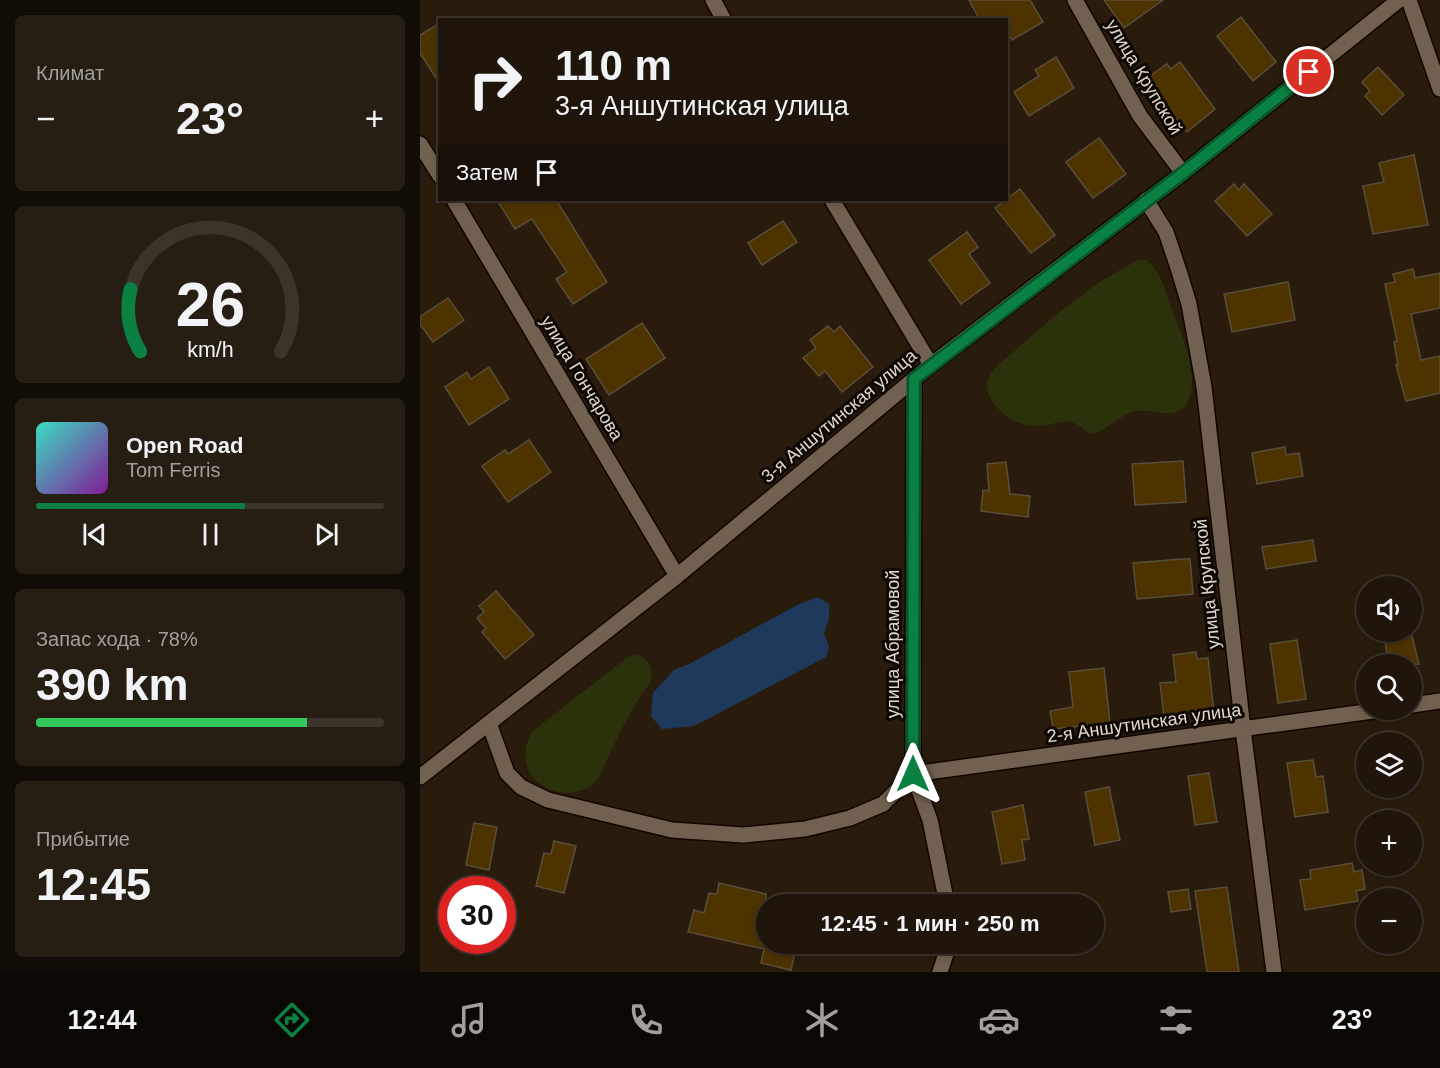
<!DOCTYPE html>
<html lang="ru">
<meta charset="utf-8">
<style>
body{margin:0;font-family:Helvetica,sans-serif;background:#271e13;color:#f1f3f6;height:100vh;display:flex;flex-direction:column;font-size:22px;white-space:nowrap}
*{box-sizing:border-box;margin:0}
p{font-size:20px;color:#a19f9c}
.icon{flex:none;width:33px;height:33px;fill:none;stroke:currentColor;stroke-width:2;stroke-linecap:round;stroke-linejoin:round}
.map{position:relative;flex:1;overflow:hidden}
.panel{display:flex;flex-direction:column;gap:15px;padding:15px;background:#110c06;width:420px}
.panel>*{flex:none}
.guide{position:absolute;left:18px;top:18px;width:570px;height:183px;border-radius:0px;box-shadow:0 3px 9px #0003,0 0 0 2px #3c342b;background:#1f150a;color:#f1f3f6;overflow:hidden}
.fabs{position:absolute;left:936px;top:576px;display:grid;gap:12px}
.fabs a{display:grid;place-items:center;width:66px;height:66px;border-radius:50%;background:#1f150a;box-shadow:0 3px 9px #0003,0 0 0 2px #3c342b;font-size:30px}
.speed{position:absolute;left:18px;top:876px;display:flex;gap:12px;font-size:30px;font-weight:700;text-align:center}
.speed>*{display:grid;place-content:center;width:78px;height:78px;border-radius:50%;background:#1f150a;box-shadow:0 3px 9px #0003,0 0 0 2px #3c342b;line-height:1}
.speed .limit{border:9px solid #d22;background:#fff;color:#111}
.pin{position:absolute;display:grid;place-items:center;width:51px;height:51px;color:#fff;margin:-26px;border:3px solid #fff;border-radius:50%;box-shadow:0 2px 6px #0007}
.me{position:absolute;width:66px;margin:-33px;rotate:0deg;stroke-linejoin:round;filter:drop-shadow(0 0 4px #0008)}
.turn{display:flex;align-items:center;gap:21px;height:126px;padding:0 18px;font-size:27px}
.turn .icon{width:78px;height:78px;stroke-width:2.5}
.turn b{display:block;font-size:42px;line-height:51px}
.then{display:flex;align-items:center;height:57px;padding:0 18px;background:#0003;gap:12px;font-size:22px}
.big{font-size:45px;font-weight:800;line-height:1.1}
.panel .card{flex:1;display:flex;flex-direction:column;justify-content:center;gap:9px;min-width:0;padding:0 21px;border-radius:9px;background:#271e13}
.panel .dial{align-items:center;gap:0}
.dial svg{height:156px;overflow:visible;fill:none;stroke:#3c342b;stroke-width:7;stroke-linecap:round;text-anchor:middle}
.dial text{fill:#f1f3f6;stroke:none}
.song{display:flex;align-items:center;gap:18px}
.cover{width:72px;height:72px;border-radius:9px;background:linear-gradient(135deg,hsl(170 70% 55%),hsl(290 70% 35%))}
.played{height:6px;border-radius:3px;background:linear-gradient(90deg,#0b8043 60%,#3c342b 60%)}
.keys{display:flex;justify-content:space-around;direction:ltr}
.heat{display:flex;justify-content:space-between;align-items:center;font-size:33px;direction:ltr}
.charge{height:9px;border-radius:4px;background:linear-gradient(90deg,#34c759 78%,#3c342b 0)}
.trip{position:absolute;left:336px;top:894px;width:348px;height:60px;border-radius:30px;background:#1f150a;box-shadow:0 3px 9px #0003,0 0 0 2px #3c342b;font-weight:800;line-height:60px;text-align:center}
.dock{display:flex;height:96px;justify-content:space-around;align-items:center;background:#0c0804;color:#a19f9c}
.dock .icon{width:42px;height:42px}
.dock .current{color:#0b8043}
.dock b{font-size:27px;color:#f1f3f6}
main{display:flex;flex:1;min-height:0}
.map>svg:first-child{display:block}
.green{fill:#2a310b}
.water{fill:#1f395d}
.building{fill:#4d3300;stroke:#594d3b;stroke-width:1.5}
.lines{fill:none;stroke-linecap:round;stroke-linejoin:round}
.street-casing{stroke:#110600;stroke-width:18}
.secondary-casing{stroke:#110600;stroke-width:18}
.street{stroke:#716150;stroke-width:15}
.secondary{stroke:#716150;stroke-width:15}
.route-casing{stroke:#07532c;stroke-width:15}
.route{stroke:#0b8043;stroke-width:10}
.labels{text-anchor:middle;stroke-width:6;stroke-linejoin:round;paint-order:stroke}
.street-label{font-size:18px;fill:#e1d7ce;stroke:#0d0803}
</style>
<main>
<section class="panel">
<div class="card"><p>Климат</p>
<div class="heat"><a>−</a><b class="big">23°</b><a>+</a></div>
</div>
<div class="card dial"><svg viewBox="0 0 100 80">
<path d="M14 69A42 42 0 1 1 86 69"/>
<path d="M14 69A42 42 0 0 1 9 37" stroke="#0b8043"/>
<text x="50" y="56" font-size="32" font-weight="700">26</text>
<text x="50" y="72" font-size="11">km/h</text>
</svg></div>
<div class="card">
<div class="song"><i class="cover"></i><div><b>Open Road</b><p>Tom Ferris</p></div></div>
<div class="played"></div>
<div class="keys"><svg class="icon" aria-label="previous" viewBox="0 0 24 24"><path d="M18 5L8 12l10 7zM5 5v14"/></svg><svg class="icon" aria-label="pause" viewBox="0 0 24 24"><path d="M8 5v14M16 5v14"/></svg><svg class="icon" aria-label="next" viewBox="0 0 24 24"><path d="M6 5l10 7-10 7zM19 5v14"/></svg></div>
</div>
<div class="card"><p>Запас хода · 78%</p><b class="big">390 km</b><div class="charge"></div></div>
<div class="card"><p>Прибытие</p><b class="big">12:45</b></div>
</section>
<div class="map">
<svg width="1020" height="972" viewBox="0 0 1020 972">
<rect width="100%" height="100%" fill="#291c0d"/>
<g class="green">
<path d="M718 260H727C743 274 746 294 753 313 762 335 782 382 766 405 756 420 732 409 718 411 699 413 688 432 670 434 665 431 660 425 654 423 644 418 633 425 622 426 601 427 582 418 571 399 563 387 568 376 577 366L643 309 681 281Z"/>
<path d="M218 655C231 661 234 669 230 683 213 704 201 731 189 755 184 764 182 776 174 783 141 811 83 775 114 730L209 656Z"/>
</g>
<polygon class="water" points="398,597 409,604 409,619 404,633 409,647 406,657 274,726 242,729 231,716 233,693 254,670 271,663 377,605"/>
<g class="building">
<polygon points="549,0 610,0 623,22 592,40 586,31 586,20 560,20"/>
<polygon points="684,0 743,0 704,28"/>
<polygon points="821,17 856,62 833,81 797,36"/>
<polygon points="20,23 20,84 0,53 0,35"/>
<polygon points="636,57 654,88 609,116 594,92 619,76 615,70"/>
<polygon points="760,62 795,109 767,132 729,86 734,82 730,76 747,64 751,69"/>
<polygon points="958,67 984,95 962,115 945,96 950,91 942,82"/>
<polygon points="679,138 706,174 673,198 646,162"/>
<polygon points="994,155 1008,225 953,234 943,186 964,182 959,163"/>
<polygon points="814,184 819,190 824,184 852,214 827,236 795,201"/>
<polygon points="600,189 635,235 611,253 575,208"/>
<polygon points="77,200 143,200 138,203 187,282 153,304 136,279 147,272 112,219 95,229"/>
<polygon points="363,221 377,242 342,265 328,243"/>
<polygon points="547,232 558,247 549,254 570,283 541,304 509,260"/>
<polygon points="993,269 995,278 1020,273 1020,308 991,314 1001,360 1020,356 1020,393 986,401 976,365 978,365 974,342 977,341 965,284 975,282 973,274"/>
<polygon points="868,282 875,320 812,332 804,294"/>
<polygon points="28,298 44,320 13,342 0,324 0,317"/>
<polygon points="222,323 245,358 189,395 166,359"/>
<polygon points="408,326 414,332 420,326 453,367 422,392 405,371 399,376 383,358 396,348 390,340"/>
<polygon points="69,367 89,399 49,425 25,387 47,372 51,379"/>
<polygon points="109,440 131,472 88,502 62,466 85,450 88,454"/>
<polygon points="865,447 866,455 879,453 883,476 837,484 832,453"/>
<polygon points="763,461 766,502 715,505 712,464"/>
<polygon points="586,462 590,494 610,496 608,517 561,511 563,490 569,491 567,464"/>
<polygon points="893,540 896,561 846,569 842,547"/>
<polygon points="762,559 770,559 773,594 717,599 713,563"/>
<polygon points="76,591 114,635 85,659 62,632 66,628 57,618 64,612 59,606"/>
<polygon points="963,632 991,632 999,664 969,664"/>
<polygon points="877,640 886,699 858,703 850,644"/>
<polygon points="776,652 777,659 788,658 794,713 744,718 740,683 756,682 753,655"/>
<polygon points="684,668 690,723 633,729 630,711 653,707 649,672"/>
<polygon points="893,760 896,777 903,776 908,812 875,817 867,763"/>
<polygon points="789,773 797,822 775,825 768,776"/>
<polygon points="689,787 700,840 675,845 665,792"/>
<polygon points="603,805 609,839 602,840 605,860 582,864 572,812"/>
<polygon points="54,823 77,827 69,870 46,865"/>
<polygon points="134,841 156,846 144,893 116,886 124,853 131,854"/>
<polygon points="932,863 934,872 942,870 945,889 936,891 938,901 885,910 880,880 891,879 890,870"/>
<polygon points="299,883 346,894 346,944 377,944 371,970 341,963 344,949 268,932 274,910 284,913 289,893 297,894"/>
<polygon points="807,887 819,972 787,972 775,891"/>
<polygon points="768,889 771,909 751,912 748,892"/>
</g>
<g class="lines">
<g class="street-casing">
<g id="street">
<polyline points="293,0 304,20"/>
<polyline points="655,0 720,116 763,173"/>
<polyline points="989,0 1020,89"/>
<polyline points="0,144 20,176"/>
<polyline points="34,200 257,576"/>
<polyline points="412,200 511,365"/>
<polyline points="726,200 746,232 759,271 769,304 784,387 823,729 854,972"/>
<polyline points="494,379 493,774 510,820 527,904"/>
<polyline points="992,705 1020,701"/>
<polyline points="69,723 87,773 101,787 128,800 252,830 323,835 385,829 430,818 463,804 493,774 960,710"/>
<polyline points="520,972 529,944"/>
</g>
</g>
<g class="secondary-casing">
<polyline id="secondary" points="0,777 257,576 511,365 763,173 979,0"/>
</g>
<use href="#street" class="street"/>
<use href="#secondary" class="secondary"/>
</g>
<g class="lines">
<g class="route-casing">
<polyline id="route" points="493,774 494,379 763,173 889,72"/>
</g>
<use href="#route" class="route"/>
</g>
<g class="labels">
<g class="street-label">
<text transform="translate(724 77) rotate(59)" y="6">улица Крупской</text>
<text transform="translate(162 378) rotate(59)" y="6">улица Гончарова</text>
<text transform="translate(419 416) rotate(-40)" y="6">3-я Аншутинская улица</text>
<text transform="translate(787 584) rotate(-96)" y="6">улица Крупской</text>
<text transform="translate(473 644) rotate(-90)" y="6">улица Абрамовой</text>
<text transform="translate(724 723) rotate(-8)" y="6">2-я Аншутинская улица</text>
</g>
</g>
</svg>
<div class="fabs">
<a><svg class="icon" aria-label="sound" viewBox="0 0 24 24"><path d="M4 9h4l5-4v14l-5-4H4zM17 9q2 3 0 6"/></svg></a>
<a><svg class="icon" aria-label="search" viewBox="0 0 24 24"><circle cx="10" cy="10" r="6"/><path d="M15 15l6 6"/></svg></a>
<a><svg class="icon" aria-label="layers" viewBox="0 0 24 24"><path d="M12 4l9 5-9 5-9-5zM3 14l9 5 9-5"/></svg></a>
<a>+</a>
<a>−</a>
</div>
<div class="speed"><div class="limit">30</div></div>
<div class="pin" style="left:889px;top:72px;background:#d93025"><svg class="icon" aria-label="arrive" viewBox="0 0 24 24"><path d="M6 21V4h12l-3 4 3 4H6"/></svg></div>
<svg class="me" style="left:493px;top:774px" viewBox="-20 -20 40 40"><path d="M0-17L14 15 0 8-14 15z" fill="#0b8043" stroke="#fff" stroke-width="4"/></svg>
<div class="trip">12:45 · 1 мин · 250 m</div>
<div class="guide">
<div class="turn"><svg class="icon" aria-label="right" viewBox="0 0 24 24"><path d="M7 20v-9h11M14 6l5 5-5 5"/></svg><div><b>110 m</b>3-я Аншутинская улица</div></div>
<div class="then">Затем<svg class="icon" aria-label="arrive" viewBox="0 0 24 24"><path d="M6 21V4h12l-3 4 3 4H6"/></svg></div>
</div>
</div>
</main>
<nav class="dock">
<b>12:44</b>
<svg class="icon current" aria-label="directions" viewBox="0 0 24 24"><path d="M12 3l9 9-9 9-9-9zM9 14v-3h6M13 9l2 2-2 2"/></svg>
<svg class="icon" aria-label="music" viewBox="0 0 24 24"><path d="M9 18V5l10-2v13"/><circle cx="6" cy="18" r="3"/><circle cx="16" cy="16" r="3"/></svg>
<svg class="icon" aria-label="phone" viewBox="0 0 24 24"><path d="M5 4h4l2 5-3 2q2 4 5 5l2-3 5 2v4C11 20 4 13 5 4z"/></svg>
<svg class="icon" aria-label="climate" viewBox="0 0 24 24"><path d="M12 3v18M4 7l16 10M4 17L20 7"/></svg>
<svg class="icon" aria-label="car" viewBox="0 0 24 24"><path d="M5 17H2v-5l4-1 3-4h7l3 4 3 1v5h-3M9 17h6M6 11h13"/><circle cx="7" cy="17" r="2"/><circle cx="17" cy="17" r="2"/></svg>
<svg class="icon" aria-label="filters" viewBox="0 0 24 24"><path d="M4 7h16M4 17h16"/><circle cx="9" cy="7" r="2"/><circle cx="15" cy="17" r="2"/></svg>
<b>23°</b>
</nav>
